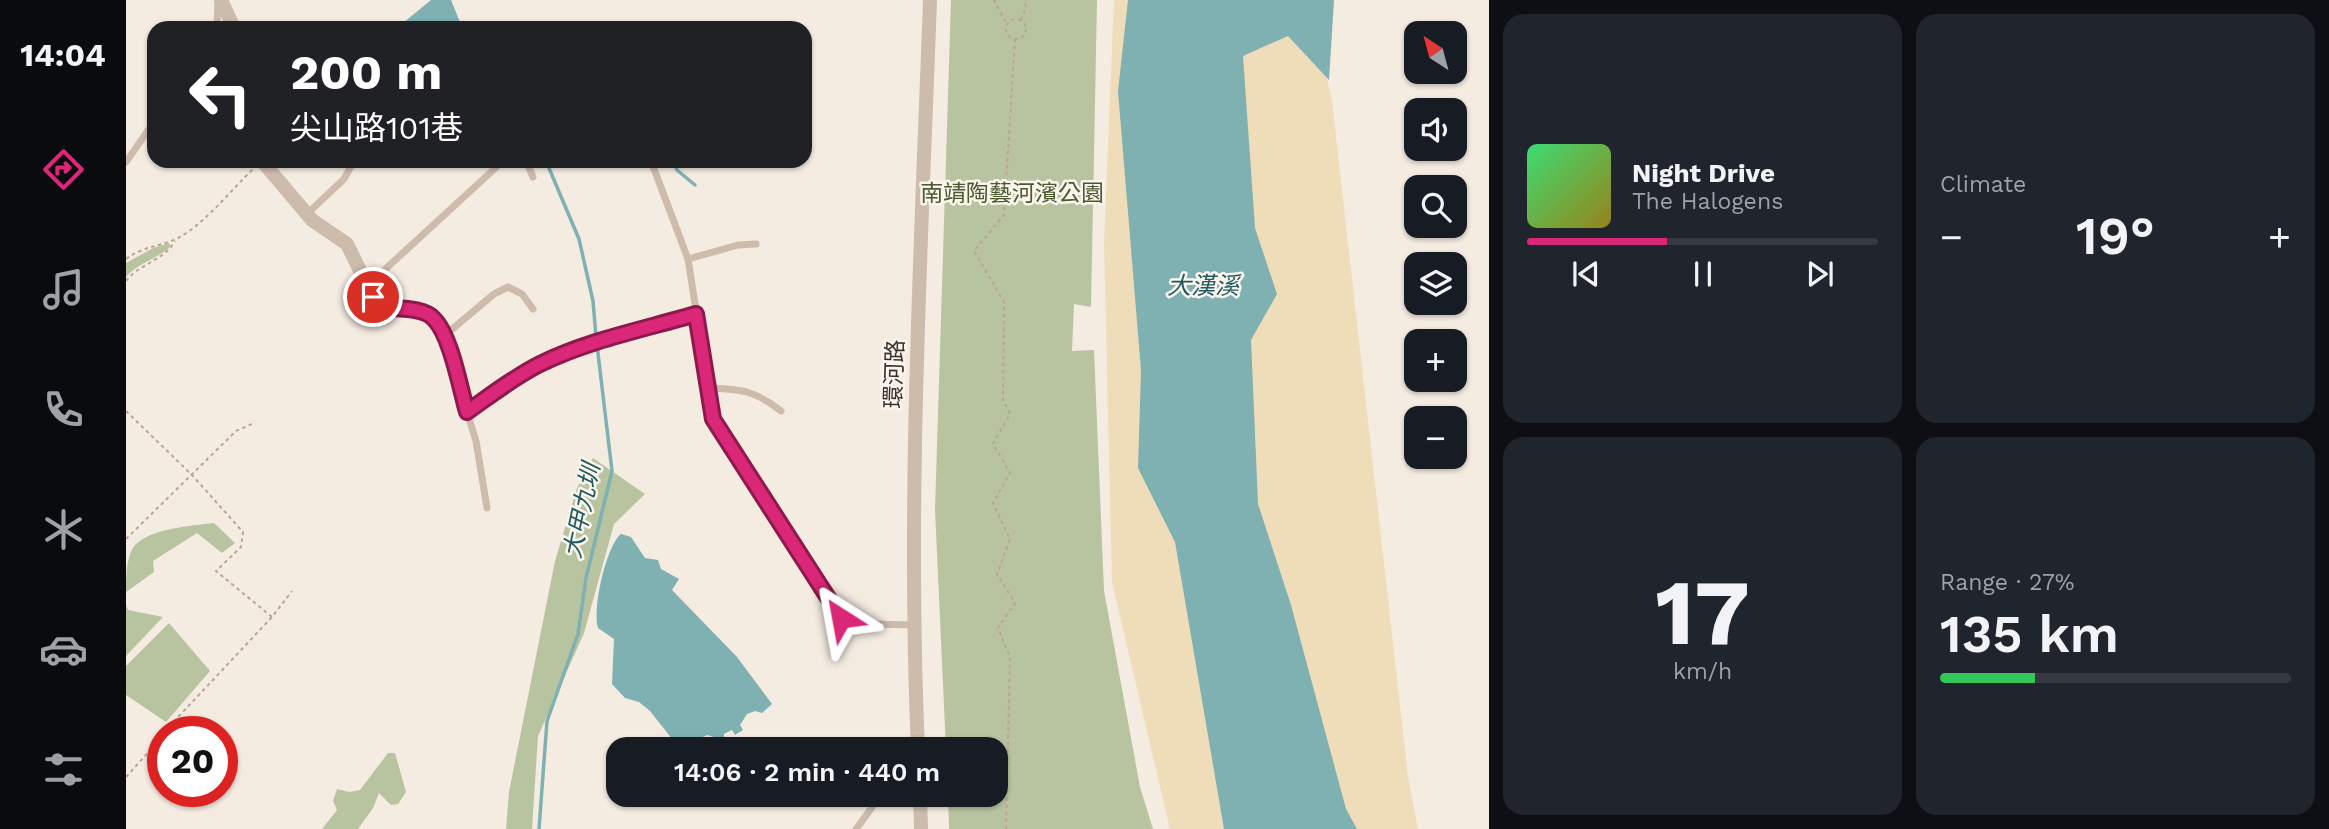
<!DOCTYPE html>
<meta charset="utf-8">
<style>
body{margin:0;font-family:"Work Sans","Noto Sans TC",sans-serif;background:#20242c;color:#f1f3f6;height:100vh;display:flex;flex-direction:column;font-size:26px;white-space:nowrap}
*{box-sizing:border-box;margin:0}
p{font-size:23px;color:#9ea1a6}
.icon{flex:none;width:38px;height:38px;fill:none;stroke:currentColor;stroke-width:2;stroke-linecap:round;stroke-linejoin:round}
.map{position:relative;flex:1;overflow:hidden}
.drawer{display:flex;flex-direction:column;gap:14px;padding:14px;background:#0d0f14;width:840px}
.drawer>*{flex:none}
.banner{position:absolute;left:21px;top:21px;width:665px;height:147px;border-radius:21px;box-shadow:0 2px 5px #0004;background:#202124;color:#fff;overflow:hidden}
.needle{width:46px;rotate:324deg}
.fabs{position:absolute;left:1278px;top:21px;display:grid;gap:14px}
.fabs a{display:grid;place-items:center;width:63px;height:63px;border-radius:14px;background:#171b24;box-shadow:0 2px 5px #0004;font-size:35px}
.speed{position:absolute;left:21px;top:716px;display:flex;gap:14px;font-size:35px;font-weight:700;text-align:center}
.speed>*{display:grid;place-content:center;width:91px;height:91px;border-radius:50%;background:#171b24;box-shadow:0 2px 5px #0004;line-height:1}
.speed .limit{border:10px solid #d22;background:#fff;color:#111}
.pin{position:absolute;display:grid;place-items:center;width:60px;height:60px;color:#fff;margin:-30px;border:4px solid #fff;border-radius:50%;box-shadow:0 2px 7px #0007}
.me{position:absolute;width:77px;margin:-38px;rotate:326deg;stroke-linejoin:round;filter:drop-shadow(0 0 5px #0008)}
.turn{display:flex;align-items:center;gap:24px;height:147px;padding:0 28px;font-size:32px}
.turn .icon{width:91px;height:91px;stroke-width:2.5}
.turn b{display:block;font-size:49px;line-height:60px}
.big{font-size:52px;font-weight:600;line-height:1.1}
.drawer .card{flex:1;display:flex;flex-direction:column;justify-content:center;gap:10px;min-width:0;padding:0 24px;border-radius:21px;background:#20242c}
.drawer .dial{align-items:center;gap:0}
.dial b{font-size:91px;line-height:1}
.song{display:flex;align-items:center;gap:21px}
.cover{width:84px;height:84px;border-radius:10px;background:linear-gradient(135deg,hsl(140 70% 55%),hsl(50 70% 35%))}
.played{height:7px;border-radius:4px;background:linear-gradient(90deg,#db2777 40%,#363941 40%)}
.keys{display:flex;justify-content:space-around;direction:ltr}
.heat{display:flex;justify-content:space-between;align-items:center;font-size:38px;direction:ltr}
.charge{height:10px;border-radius:5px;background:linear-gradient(90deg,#34c759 27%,#363941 0)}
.drawer .tiles{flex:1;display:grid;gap:14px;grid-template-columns:repeat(2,1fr)}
.trip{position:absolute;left:480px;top:737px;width:402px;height:70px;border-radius:21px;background:#171b24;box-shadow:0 2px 5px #0004;font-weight:600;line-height:70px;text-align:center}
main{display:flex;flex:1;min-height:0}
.tab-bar{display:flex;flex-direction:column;width:126px;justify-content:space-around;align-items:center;background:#090b0e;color:#9ea1a6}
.tab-bar .icon{width:49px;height:49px}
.tab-bar .selected{color:#db2777}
.tab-bar b{font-size:32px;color:#f1f3f6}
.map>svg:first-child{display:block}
.green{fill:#b8c4a0}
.sand{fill:#efdcb8}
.water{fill:#7fb0b2}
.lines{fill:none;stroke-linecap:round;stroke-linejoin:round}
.stream{stroke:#7fb0b2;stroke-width:3.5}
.path{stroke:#b9a596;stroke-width:2;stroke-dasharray:3.5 3.5;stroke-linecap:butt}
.service{stroke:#cdbbac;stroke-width:7}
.minor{stroke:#cdbbac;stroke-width:14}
.route-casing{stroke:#8e194d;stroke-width:18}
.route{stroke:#db2777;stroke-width:12}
.labels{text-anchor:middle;stroke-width:5;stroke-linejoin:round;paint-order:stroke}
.park-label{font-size:23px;fill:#4a5a2e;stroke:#fbf5ee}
.street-label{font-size:23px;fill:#3b302b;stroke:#fbf5ee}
.water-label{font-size:24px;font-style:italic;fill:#1f5a5e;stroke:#fbf5ee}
</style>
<main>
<nav class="tab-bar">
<b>14:04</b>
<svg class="icon selected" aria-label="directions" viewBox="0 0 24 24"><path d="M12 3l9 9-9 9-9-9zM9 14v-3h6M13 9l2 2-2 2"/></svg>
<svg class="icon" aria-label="music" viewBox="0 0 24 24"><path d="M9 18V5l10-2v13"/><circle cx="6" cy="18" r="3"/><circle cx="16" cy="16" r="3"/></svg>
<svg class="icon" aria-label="phone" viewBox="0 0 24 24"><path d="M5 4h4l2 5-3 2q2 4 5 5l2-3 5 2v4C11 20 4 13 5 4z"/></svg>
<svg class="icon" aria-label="climate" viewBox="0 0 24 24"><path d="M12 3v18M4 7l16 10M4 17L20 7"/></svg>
<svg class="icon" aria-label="car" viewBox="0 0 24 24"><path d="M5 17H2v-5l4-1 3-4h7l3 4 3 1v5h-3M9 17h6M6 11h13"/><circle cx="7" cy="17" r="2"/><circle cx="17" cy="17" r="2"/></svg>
<svg class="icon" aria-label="filters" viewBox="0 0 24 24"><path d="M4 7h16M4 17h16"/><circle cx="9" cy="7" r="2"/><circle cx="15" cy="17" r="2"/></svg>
</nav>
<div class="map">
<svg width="1363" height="829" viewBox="0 0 1363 829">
<rect width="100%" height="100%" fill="#f4ebe1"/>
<g class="green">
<polygon points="825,0 971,0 965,307 948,304 946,351 968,350 978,591 1014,787 1027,829 823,829 822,795 870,794 870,749 820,749 809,510"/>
<path d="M43 243 45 246C32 259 13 262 0 277V263L27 248Z"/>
<polygon points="467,458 519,494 488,524 458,633 412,736 406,829 380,829 383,792 429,561 451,488"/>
<path d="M88 523 109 543 96 553 71 533 27 561 28 572 0 592C0 578 0 556 9 545 26 528 65 526 88 523Z"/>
<polygon points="0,605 2,610 37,617 0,656"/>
<polygon points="43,623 84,671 40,722 0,695 0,666"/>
<polygon points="262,753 269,753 280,792 272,804 265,805 253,793 247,808 232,829 196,829 211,810 207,801 211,789 223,792 234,790"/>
</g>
<polygon class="sand" points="988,0 1184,0 1206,101 1282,777 1292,829 1044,829 986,582 978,243"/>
<g class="water">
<polygon points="305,0 325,0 336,27 271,28"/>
<polygon points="1002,0 1208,0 1203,80 1162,36 1117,56 1129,228 1151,294 1125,340 1132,504 1165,605 1220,809 1231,829 1098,829 1049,542 1012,468 1015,370 992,91"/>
<path d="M495 534 505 537 519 558 532 560 535 569 553 579 546 590 611 657 646 704 636 713 629 711 621 714 614 725 617 730 609 735 606 730 598 734V740L581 735 572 739V749H554L524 711 513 702 499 698 486 684 488 639 472 628C466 610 480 546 495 534Z"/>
</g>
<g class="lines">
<g class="stream">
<polyline points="420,161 453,239 467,301 470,337"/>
<polyline points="547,161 551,170 569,185"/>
<polyline points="413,829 421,721 452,634 460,578 486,471 471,345"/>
</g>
<g class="path">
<polyline points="868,0 881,24"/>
<circle cx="890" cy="29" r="10"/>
<polyline points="895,20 900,7 898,0"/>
<path d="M0 259C18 246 32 247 50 239 77 226 105 190 127 169"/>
<path d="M0 281C14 263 39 260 49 241"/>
<polyline points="0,411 66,475 117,532 115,547 90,571 146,617"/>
<polyline points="0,539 110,431 128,423"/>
<polyline points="38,732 146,617 166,591"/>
<polyline points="0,777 37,736"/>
<polyline points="880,829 884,657 872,628 889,603 871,574 884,539 867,503 884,473 867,444 884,414 877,400 878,302 848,251 878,215 889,39"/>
</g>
<g class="service">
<polyline points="91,28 92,1"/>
<polyline points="400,161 407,177"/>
<polyline points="525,161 562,259 587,419 715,618 745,624 787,625"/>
<polyline points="0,162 28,122"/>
<polyline points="181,214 218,179 228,161"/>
<polyline points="562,259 612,245 630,244"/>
<polyline points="242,285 377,161"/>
<polyline points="318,336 368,294 382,287 396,294 407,309"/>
<path d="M582 388C615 389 628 390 655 411"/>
<polyline points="341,412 350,441 361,508"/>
<polyline points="730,829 756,794"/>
</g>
<g class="minor">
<polyline points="95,0 108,28"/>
<path d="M136 161 186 220 221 244 247 297 256 307C270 309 298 307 308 319 324 336 334 388 341 412 365 394 388 377 414 364 463 340 519 329 570 314"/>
<path d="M792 749C781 499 795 250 804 0"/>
<polyline points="794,794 795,829"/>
</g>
</g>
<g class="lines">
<g class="route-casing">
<path id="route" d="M247 297 256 307C270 309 298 307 308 319 325 336 334 388 341 412 365 395 388 377 414 364 463 340 519 329 570 314L587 419 715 618"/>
</g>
<use href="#route" class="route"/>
</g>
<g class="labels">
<g class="park-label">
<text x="886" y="201">南靖陶藝河濱公園</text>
</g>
<g class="street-label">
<text transform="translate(768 374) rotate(-88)" y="8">環河路</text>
</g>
<g class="water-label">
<text x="1077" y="294">大漢溪</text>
<text transform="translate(456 511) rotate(-78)" y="8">大甲九圳</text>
</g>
</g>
</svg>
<div class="fabs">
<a><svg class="needle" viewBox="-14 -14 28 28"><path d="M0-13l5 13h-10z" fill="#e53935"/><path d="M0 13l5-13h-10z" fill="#9ea1a6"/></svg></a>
<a><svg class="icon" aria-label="sound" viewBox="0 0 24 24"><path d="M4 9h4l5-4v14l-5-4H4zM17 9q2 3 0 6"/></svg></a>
<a><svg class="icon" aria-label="search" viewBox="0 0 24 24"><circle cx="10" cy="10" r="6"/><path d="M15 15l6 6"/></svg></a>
<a><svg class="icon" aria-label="layers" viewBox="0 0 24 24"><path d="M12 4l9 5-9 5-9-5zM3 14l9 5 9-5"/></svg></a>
<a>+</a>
<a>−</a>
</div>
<div class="speed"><div class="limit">20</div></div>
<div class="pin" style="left:247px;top:297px;background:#d93025"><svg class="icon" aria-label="arrive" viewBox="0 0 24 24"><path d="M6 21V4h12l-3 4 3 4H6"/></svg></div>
<svg class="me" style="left:715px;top:618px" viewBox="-20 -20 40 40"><path d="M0-17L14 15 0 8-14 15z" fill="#db2777" stroke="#fff" stroke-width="4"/></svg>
<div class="trip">14:06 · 2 min · 440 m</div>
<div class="banner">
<div class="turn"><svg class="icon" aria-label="left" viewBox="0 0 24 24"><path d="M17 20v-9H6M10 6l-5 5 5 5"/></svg><div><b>200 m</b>尖山路101巷</div></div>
</div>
</div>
<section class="drawer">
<div class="tiles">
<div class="card">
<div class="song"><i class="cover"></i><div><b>Night Drive</b><p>The Halogens</p></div></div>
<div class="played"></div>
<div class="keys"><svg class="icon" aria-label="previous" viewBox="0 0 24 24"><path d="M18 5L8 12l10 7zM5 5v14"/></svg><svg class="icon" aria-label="pause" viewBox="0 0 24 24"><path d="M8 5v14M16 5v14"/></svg><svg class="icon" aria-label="next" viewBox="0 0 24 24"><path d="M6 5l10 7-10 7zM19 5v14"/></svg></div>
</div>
<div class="card"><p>Climate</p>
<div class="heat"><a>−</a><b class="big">19°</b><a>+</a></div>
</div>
<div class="card dial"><b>17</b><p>km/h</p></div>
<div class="card"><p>Range · 27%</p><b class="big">135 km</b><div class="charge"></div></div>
</div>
</section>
</main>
